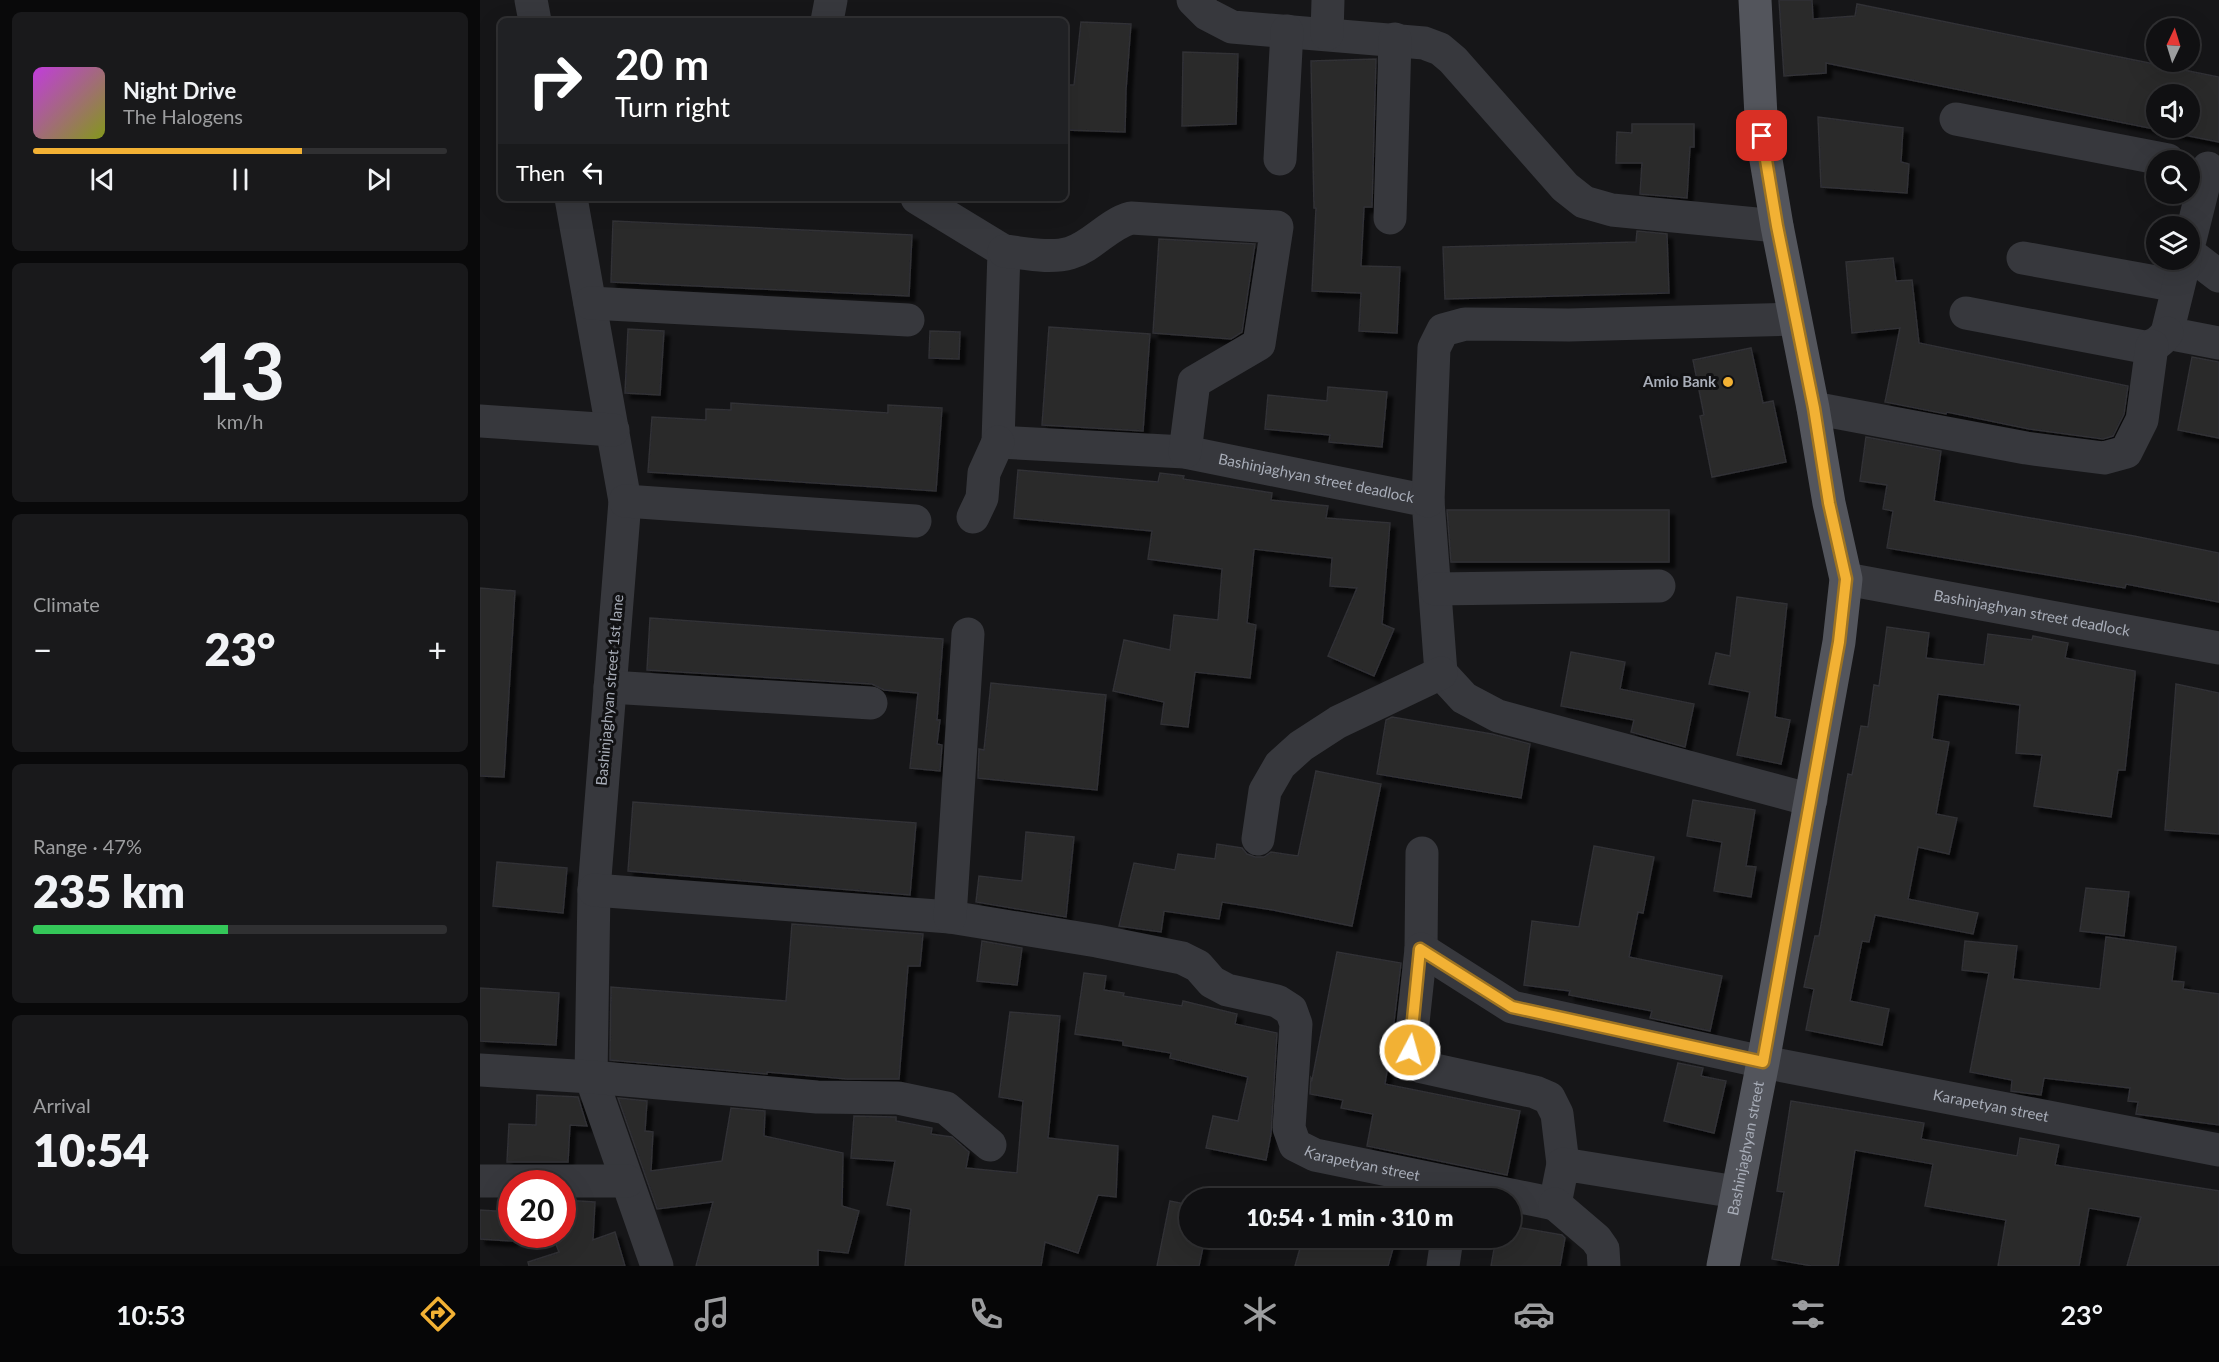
<!DOCTYPE html>
<meta charset="utf-8">
<style>
body{margin:0;font-family:Lato,sans-serif;background:#19191b;color:#f1f3f6;height:100vh;display:flex;flex-direction:column;font-size:22px;white-space:nowrap}
*{box-sizing:border-box;margin:0}
p{font-size:20px;color:#9c9d9f}
.icon{flex:none;width:33px;height:33px;fill:none;stroke:currentColor;stroke-width:2;stroke-linecap:round;stroke-linejoin:round}
.map{position:relative;flex:1;overflow:hidden}
.side{display:flex;flex-direction:column;gap:12px;padding:12px;background:#09090a;width:480px}
.side>*{flex:none}
.hud{position:absolute;left:18px;top:18px;width:570px;height:183px;border-radius:9px;box-shadow:0 6px 24px #0002,0 0 0 2px #303032;background:#202124;color:#fff;overflow:hidden}
.needle{width:39px;rotate:4deg}
.controls{position:absolute;left:1666px;top:18px;display:grid;gap:12px}
.controls a{display:grid;place-items:center;width:54px;height:54px;border-radius:50%;background:#101012;box-shadow:0 6px 24px #0002,0 0 0 2px #303032;font-size:30px}
.speed{position:absolute;left:18px;top:1170px;display:flex;gap:12px;font-size:30px;font-weight:700;text-align:center}
.speed>*{display:grid;place-content:center;width:78px;height:78px;border-radius:50%;background:#101012;box-shadow:0 6px 24px #0002,0 0 0 2px #303032;line-height:1}
.speed .limit{border:9px solid #d22;background:#fff;color:#111}
.pin{position:absolute;display:grid;place-items:center;width:51px;height:51px;color:#fff;margin:-26px;border-radius:12px;box-shadow:0 3px 9px #0006}
.me{position:absolute;width:66px;margin:-33px;rotate:6deg;stroke-linejoin:round;filter:drop-shadow(0 0 4px #0008)}
.turn{display:flex;align-items:center;gap:21px;height:126px;padding:0 18px;font-size:27px}
.turn .icon{width:78px;height:78px;stroke-width:2.5}
.turn b{display:block;font-size:42px;line-height:51px}
.then{display:flex;align-items:center;height:57px;padding:0 18px;background:#0003;gap:12px;font-size:22px}
.big{font-size:45px;font-weight:800;line-height:1.1}
.side .tile{flex:1;display:flex;flex-direction:column;justify-content:center;gap:9px;min-width:0;padding:0 21px;border-radius:9px;background:#19191b}
.side .dial{align-items:center;gap:0}
.dial b{font-size:78px;line-height:1}
.song{display:flex;align-items:center;gap:18px}
.cover{width:72px;height:72px;border-radius:9px;background:linear-gradient(135deg,hsl(290 70% 55%),hsl(70 70% 35%))}
.played{height:6px;border-radius:3px;background:linear-gradient(90deg,#f2b134 65%,#303032 65%)}
.keys{display:flex;justify-content:space-around;direction:ltr}
.heat{display:flex;justify-content:space-between;align-items:center;font-size:33px;direction:ltr}
.charge{height:9px;border-radius:4px;background:linear-gradient(90deg,#34c759 47%,#303032 0)}
.trip{position:absolute;left:699px;top:1188px;width:342px;height:60px;border-radius:30px;background:#101012;box-shadow:0 6px 24px #0002,0 0 0 2px #303032;font-weight:800;line-height:60px;text-align:center}
.dock{display:flex;height:96px;justify-content:space-around;align-items:center;background:#060607;color:#9c9d9f}
.dock .icon{width:42px;height:42px}
.dock .selected{color:#f2b134}
.dock b{font-size:27px;color:#f1f3f6}
main{display:flex;flex:1;min-height:0}
.map>svg:first-child{display:block}
.building{fill:#29292c;stroke:#303034;stroke-width:1.5;fill-rule:evenodd;filter:url(#shadow)}
.lines{fill:none;stroke-linecap:round;stroke-linejoin:round}
.minor{stroke:#37383d;stroke-width:33}
.major{stroke:#53555c;stroke-width:33}
.route-casing{stroke:#9d7322;stroke-width:15}
.route{stroke:#f2b134;stroke-width:10}
.poi-dot{fill:#f2b134;stroke:#111113;stroke-width:2}
.labels{text-anchor:middle;stroke-width:6;stroke-linejoin:round;paint-order:stroke}
.poi-label{font-size:15px;font-weight:bold;fill:#a8adb8;stroke:#111113;text-anchor:end}
.street-label{font-size:15px;fill:#a8adb8;stroke:#111113}
</style>
<main>
<section class="side">
<div class="tile">
<div class="song"><i class="cover"></i><div><b>Night Drive</b><p>The Halogens</p></div></div>
<div class="played"></div>
<div class="keys"><svg class="icon" aria-label="previous" viewBox="0 0 24 24"><path d="M18 5L8 12l10 7zM5 5v14"/></svg><svg class="icon" aria-label="pause" viewBox="0 0 24 24"><path d="M8 5v14M16 5v14"/></svg><svg class="icon" aria-label="next" viewBox="0 0 24 24"><path d="M6 5l10 7-10 7zM19 5v14"/></svg></div>
</div>
<div class="tile dial"><b>13</b><p>km/h</p></div>
<div class="tile"><p>Climate</p>
<div class="heat"><a>−</a><b class="big">23°</b><a>+</a></div>
</div>
<div class="tile"><p>Range · 47%</p><b class="big">235 km</b><div class="charge"></div></div>
<div class="tile"><p>Arrival</p><b class="big">10:54</b></div>
</section>
<div class="map">
<svg width="1739" height="1266" viewBox="0 0 1739 1266">
<defs>
<filter id="shadow"><feDropShadow dx="5.5" dy="5.5" stdDeviation="1.5" flood-color="#0009"/></filter>
</defs>
<rect width="100%" height="100%" fill="#161618"/>
<g class="building">
<path d="M1299 0H1332L1333 19 1375 16 1377 4 1739 77V142L1346 63V73L1304 76ZM1677 94H1710V128H1677Z"/>
<polygon points="601,22 651,24 646,90 645,132 585,130 585,85 594,85"/>
<polygon points="703,52 758,54 756,124 702,126"/>
<polygon points="896,59 892,207 884,207 881,266 920,267 917,333 879,331 881,293 832,291 836,208 834,208 831,61"/>
<polygon points="1338,117 1423,128 1421,162 1429,164 1427,193 1341,187"/>
<polygon points="1152,124 1214,124 1214,147 1210,147 1207,198 1160,194 1162,163 1136,163 1137,132 1152,133"/>
<polygon points="133,221 432,235 429,296 131,282"/>
<polygon points="1157,231 1187,234 1189,293 965,299 963,247 1156,242"/>
<polygon points="679,239 775,244 762,332 751,339 673,333"/>
<polygon points="1413,258 1416,281 1432,280 1439,343 1648,386 1644,414 1633,436 1623,439 1549,429 1467,412 1466,414 1405,402 1420,328 1372,333 1366,262"/>
<polygon points="569,327 670,334 663,431 562,425"/>
<polygon points="148,329 184,331 180,395 145,393"/>
<polygon points="450,331 480,332 479,359 449,358"/>
<polygon points="1271,348 1283,403 1293,401 1306,462 1232,477 1220,416 1224,415 1213,360"/>
<polygon points="1712,357 1739,362 1739,438 1698,430"/>
<polygon points="848,387 907,392 902,447 849,442 850,435 785,429 788,395 847,401"/>
<polygon points="251,403 408,413 408,405 462,408 456,491 168,472 172,417 226,420 226,409 251,410"/>
<polygon points="1386,437 1461,451 1454,501 1654,536 1739,553 1739,602 1646,584 1645,588 1407,548 1413,511 1403,509 1407,485 1380,481"/>
<polygon points="538,470 678,482 680,473 704,476 703,479 792,493 791,500 848,506 846,518 910,523 902,624 914,629 894,676 848,656 877,588 850,586 852,558 774,549 767,623 776,625 770,678 715,672 708,727 681,724 684,702 633,691 644,640 690,650 694,615 738,620 742,569 668,559 672,531 534,518"/>
<polygon points="967,510 1189,510 1189,562 971,562"/>
<polygon points="0,588 35,591 24,777 0,776"/>
<polygon points="1257,597 1307,604 1295,717 1310,720 1301,764 1257,755 1270,692 1229,684 1236,653 1250,656"/>
<polygon points="170,618 463,639 457,720 460,720 457,744 462,745 460,771 430,768 438,693 404,690 392,684 167,670"/>
<polygon points="1407,627 1449,633 1446,658 1504,665 1508,634 1552,640 1553,636 1588,643 1585,658 1655,671 1655,676 1645,770 1638,770 1631,817 1554,806 1562,755 1536,753 1540,705 1458,694 1452,739 1469,742 1456,814 1477,818 1469,854 1438,847 1428,899 1498,913 1493,934 1395,915 1389,942 1382,941 1370,1001 1409,1009 1402,1045 1326,1030 1334,989 1324,987 1335,936 1339,936 1368,774 1372,775 1381,726 1388,727 1394,685 1399,686"/>
<polygon points="1091,652 1145,662 1140,689 1214,704 1205,747 1151,732 1154,720 1081,706"/>
<polygon points="511,683 626,695 617,790 498,778 499,749 504,750"/>
<polygon points="1696,684 1739,693 1739,834 1685,830"/>
<polygon points="912,717 1012,734 1050,744 1041,798 897,774 906,720"/>
<polygon points="836,771 901,784 872,926 793,910 742,902 739,919 684,911 681,932 639,926 654,863 695,870 698,854 735,859 737,844 762,848 767,854 775,857 784,857 791,852 818,856"/>
<polygon points="1213,800 1275,810 1266,866 1276,867 1271,897 1234,891 1242,842 1207,836"/>
<polygon points="153,802 436,823 430,895 148,871"/>
<polygon points="546,832 594,837 586,917 496,902 499,876 542,881"/>
<polygon points="1114,846 1174,857 1163,913 1158,912 1149,957 1242,976 1230,1031 1170,1018 1172,1011 1089,995 1090,991 1044,985 1052,921 1099,927"/>
<polygon points="17,862 87,868 83,913 13,906"/>
<polygon points="1606,888 1649,892 1644,936 1600,931"/>
<polygon points="312,924 443,934 440,966 428,966 419,1079 367,1079 287,1072 287,1074 130,1060 131,987 306,1001"/>
<polygon points="1626,937 1696,947 1692,981 1704,982 1703,989 1739,994 1739,1125 1656,1114 1658,1102 1648,1101 1650,1088 1564,1078 1561,1095 1531,1091 1532,1080 1490,1072 1509,973 1482,970 1485,941 1537,946 1533,979 1620,989"/>
<polygon points="502,941 542,948 537,985 497,981"/>
<polygon points="857,952 921,963 911,1047 905,1084 1040,1111 1027,1175 887,1146 893,1114 861,1108 863,1100 830,1094 831,1078 832,1080"/>
<polygon points="604,973 626,976 624,990 644,993 643,996 702,1006 703,1001 757,1014 755,1024 797,1033 791,1134 786,1160 726,1148 733,1116 758,1121 768,1077 690,1058 691,1053 643,1045 643,1041 595,1034"/>
<polygon points="0,988 79,993 76,1045 0,1041"/>
<polygon points="530,1012 580,1016 568,1138 638,1146 636,1197 618,1195 598,1253 565,1242 561,1266 425,1266 431,1209 407,1205 415,1161 371,1158 374,1116 416,1117 416,1121 452,1128 451,1134 472,1137 489,1152 486,1168 537,1173 543,1101 519,1097"/>
<polygon points="1198,1063 1223,1068 1221,1076 1246,1081 1234,1133 1184,1121"/>
<polygon points="57,1095 98,1097 107,1126 90,1125 88,1162 27,1162 29,1124 56,1125"/>
<polygon points="138,1098 167,1101 165,1131 173,1132 171,1171 242,1161 251,1108 285,1111 284,1136 363,1153 362,1206 379,1211 368,1253 338,1250 338,1266 216,1266 233,1202 177,1209"/>
<polygon points="1311,1101 1444,1123 1441,1139 1537,1156 1540,1138 1579,1145 1575,1165 1739,1191 1739,1266 1647,1266 1661,1217 1609,1208 1599,1266 1518,1266 1526,1220 1445,1206 1453,1164 1375,1150 1358,1266 1332,1266 1292,1259 1304,1192 1297,1191"/>
<polygon points="82,1200 115,1202 113,1240 135,1232 145,1266 49,1266 48,1262 79,1252 72,1234 82,1234"/>
<polygon points="690,1201 710,1205 710,1238 725,1238 719,1266 677,1266"/>
<polygon points="0,1210 32,1212 32,1241 0,1239"/>
<polygon points="1030,1226 1082,1235 1085,1238 1080,1266 1011,1266 1016,1238 1030,1238"/>
<polygon points="823,1238 916,1238 908,1266 815,1266"/>
</g>
<g class="lines">
<g class="minor">
<polyline points="51,0 55,21"/>
<polyline points="713,0 727,14 752,27 944,43 960,49 973,60 1085,187 1104,202 1132,210 1297,226"/>
<polyline points="347,21 351,0"/>
<polyline points="847,34 848,0"/>
<polyline points="1476,119 1688,160"/>
<polyline points="800,159 807,31"/>
<polyline points="91,198 145,501 114,890 111,1077 177,1266"/>
<path id="s1" d="M437 198 524 251 518 442 705 452 948 501 961 673 984 698 1018 716 1331 800"/>
<polyline points="910,218 915,39"/>
<polyline points="1710,240 1728,168"/>
<path d="M524 251C544 253 570 259 590 253 613 246 628 224 651 218L797 227 779 344 714 382 705 452"/>
<polyline points="1710,254 1739,276"/>
<polyline points="1543,258 1698,286"/>
<polyline points="1705,260 1687,333 1739,343"/>
<polyline points="110,303 428,320"/>
<path d="M1486 313 1664 347C1675 346 1680 342 1687 333"/>
<polyline points="1333,408 1546,448 1624,458 1646,452 1662,420 1672,346"/>
<polyline points="0,421 133,430"/>
<polyline points="145,501 435,521"/>
<polyline points="948,501 954,348 963,330 985,324 1089,325 1315,319"/>
<polyline points="493,517 502,498 504,473 518,442"/>
<path id="s2" d="M1366 579 1739 648"/>
<polyline points="955,589 1179,586"/>
<polyline points="130,687 391,703"/>
<polyline points="778,839 785,791 800,765 821,746 858,722 961,673"/>
<polyline points="942,853 941,949 930,1050 932,1061 942,1067 1055,1092 1069,1098 1077,1114 1083,1164"/>
<path id="s3" d="M114 890 470 917 617 941 702 958 718 966 732 982 747 990 797 1001 811 1010 816 1024 809 1128 815 1145 835 1155 1075 1204 1083 1164 1256 1192"/>
<polyline points="470,917 488,634"/>
<path id="s4" d="M941 949 1032 1007 1283 1062 1739 1150"/>
<polyline points="0,1070 111,1077 337,1097 418,1098 466,1108 510,1145"/>
<polyline points="0,1181 147,1181"/>
<polyline points="1075,1204 1116,1239 1123,1249 1124,1266"/>
<polyline points="963,1266 967,1238"/>
</g>
<path class="major" id="s5" d="M1243 1266 1283 1062 1359 642 1366 579 1349 503 1333 408 1297 226 1282 136 1275 0"/>
</g>
<g class="lines">
<g class="route-casing">
<polyline id="route" points="930,1050 940,949 1032,1007 1283,1062 1359,642 1366,579 1349,503 1334,408 1297,226 1282,136"/>
</g>
<use href="#route" class="route"/>
</g>
<circle class="poi-dot" cx="1248" cy="382" r="6"/>
<g class="labels">
<g class="poi-label">
<text x="1236" y="387">Amio Bank</text>
</g>
<g class="street-label">
<text dy="5" stroke="none"><textPath href="#s1" startOffset="614">Bashinjaghyan street deadlock</textPath></text>
<text dy="5" stroke="none"><textPath href="#s2" startOffset="189">Bashinjaghyan street deadlock</textPath></text>
<text transform="translate(130 690) rotate(-85)" y="5">Bashinjaghyan street 1st lane</text>
<text dy="5" stroke="none"><textPath href="#s4" startOffset="597">Karapetyan street</textPath></text>
<text dy="5" stroke="none"><textPath href="#s5" startOffset="120">Bashinjaghyan street</textPath></text>
<text dy="5" stroke="none"><textPath href="#s3" startOffset="924">Karapetyan street</textPath></text>
</g>
</g>
</svg>
<div class="controls">
<a><svg class="needle" viewBox="-14 -14 28 28"><path d="M0-13l5 13h-10z" fill="#e53935"/><path d="M0 13l5-13h-10z" fill="#9c9d9f"/></svg></a>
<a><svg class="icon" aria-label="sound" viewBox="0 0 24 24"><path d="M4 9h4l5-4v14l-5-4H4zM17 9q2 3 0 6"/></svg></a>
<a><svg class="icon" aria-label="search" viewBox="0 0 24 24"><circle cx="10" cy="10" r="6"/><path d="M15 15l6 6"/></svg></a>
<a><svg class="icon" aria-label="layers" viewBox="0 0 24 24"><path d="M12 4l9 5-9 5-9-5zM3 14l9 5 9-5"/></svg></a>
</div>
<div class="speed"><div class="limit">20</div></div>
<div class="pin" style="left:1282px;top:136px;background:#d93025"><svg class="icon" aria-label="arrive" viewBox="0 0 24 24"><path d="M6 21V4h12l-3 4 3 4H6"/></svg></div>
<svg class="me" style="left:930px;top:1050px" viewBox="-20 -20 40 40"><circle r="17" fill="#f2b134" stroke="#fff" stroke-width="3"/><path d="M0-11L8 9 0 5-8 9z" fill="#fff"/></svg>
<div class="trip">10:54 · 1 min · 310 m</div>
<div class="hud">
<div class="turn"><svg class="icon" aria-label="right" viewBox="0 0 24 24"><path d="M7 20v-9h11M14 6l5 5-5 5"/></svg><div><b>20 m</b>Turn right</div></div>
<div class="then">Then<svg class="icon" aria-label="left" viewBox="0 0 24 24"><path d="M17 20v-9H6M10 6l-5 5 5 5"/></svg></div>
</div>
</div>
</main>
<nav class="dock">
<b>10:53</b>
<svg class="icon selected" aria-label="directions" viewBox="0 0 24 24"><path d="M12 3l9 9-9 9-9-9zM9 14v-3h6M13 9l2 2-2 2"/></svg>
<svg class="icon" aria-label="music" viewBox="0 0 24 24"><path d="M9 18V5l10-2v13"/><circle cx="6" cy="18" r="3"/><circle cx="16" cy="16" r="3"/></svg>
<svg class="icon" aria-label="phone" viewBox="0 0 24 24"><path d="M5 4h4l2 5-3 2q2 4 5 5l2-3 5 2v4C11 20 4 13 5 4z"/></svg>
<svg class="icon" aria-label="climate" viewBox="0 0 24 24"><path d="M12 3v18M4 7l16 10M4 17L20 7"/></svg>
<svg class="icon" aria-label="car" viewBox="0 0 24 24"><path d="M5 17H2v-5l4-1 3-4h7l3 4 3 1v5h-3M9 17h6M6 11h13"/><circle cx="7" cy="17" r="2"/><circle cx="17" cy="17" r="2"/></svg>
<svg class="icon" aria-label="filters" viewBox="0 0 24 24"><path d="M4 7h16M4 17h16"/><circle cx="9" cy="7" r="2"/><circle cx="15" cy="17" r="2"/></svg>
<b>23°</b>
</nav>
